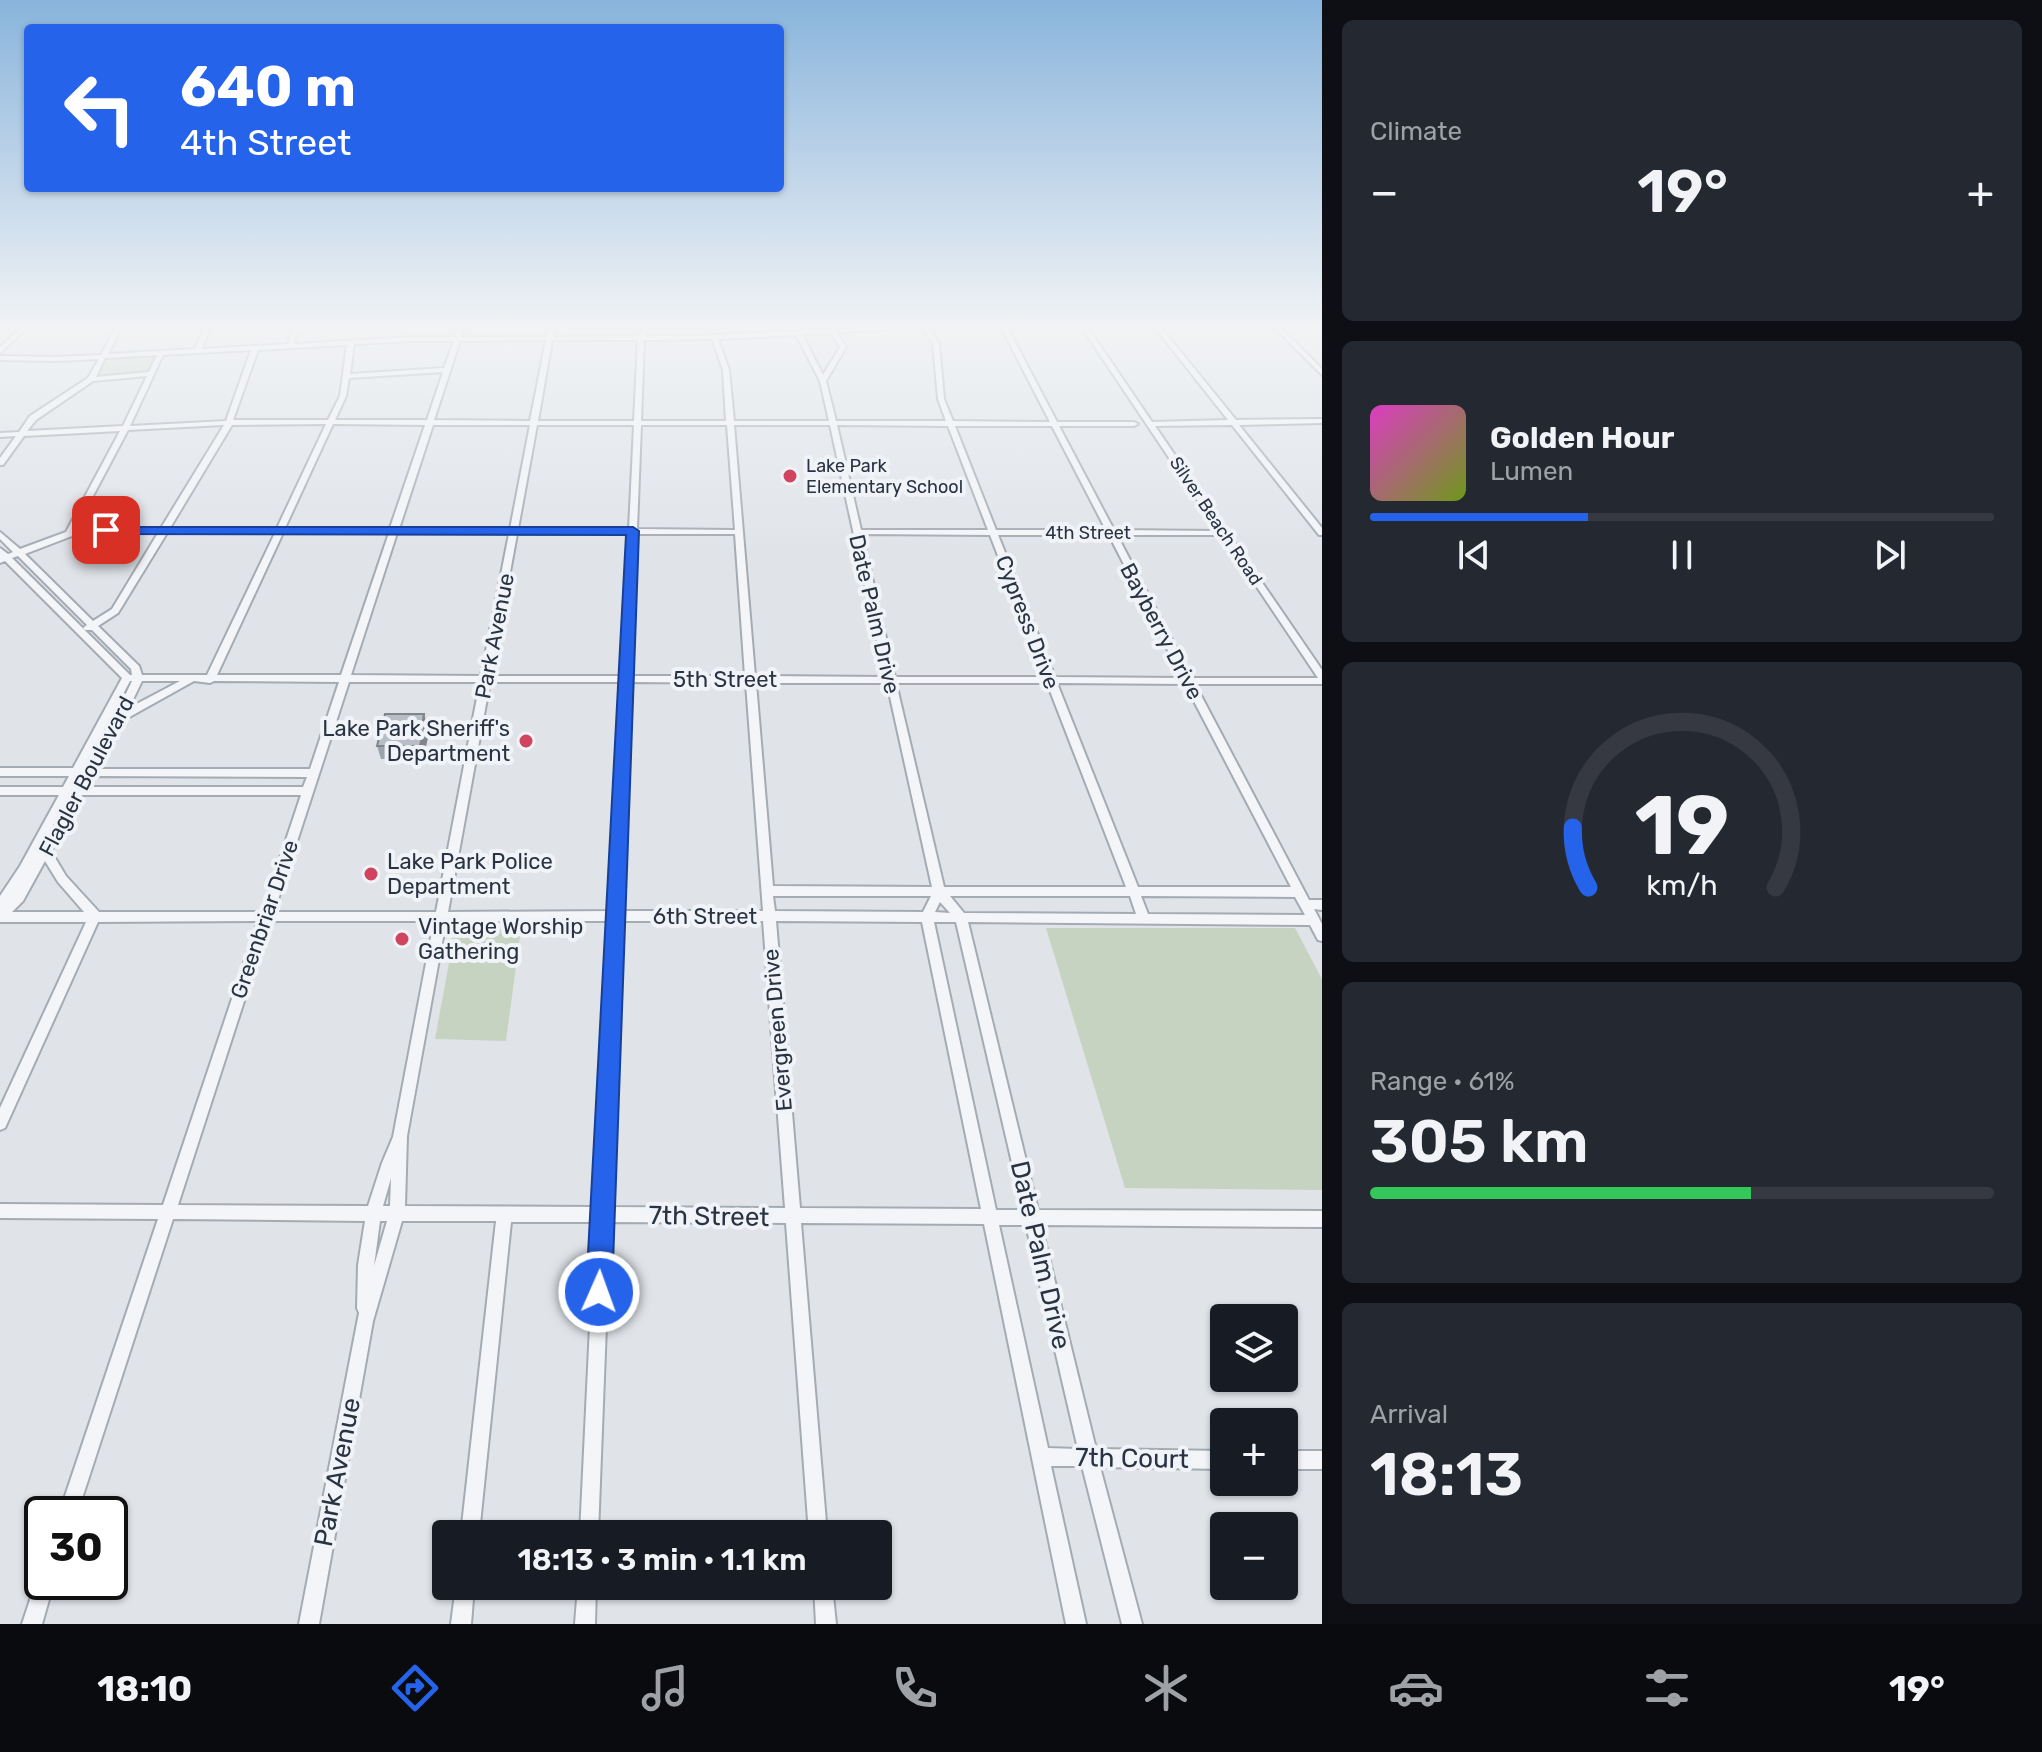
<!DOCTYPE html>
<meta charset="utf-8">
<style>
body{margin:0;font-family:Rubik,sans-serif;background:#242831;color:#f1f3f6;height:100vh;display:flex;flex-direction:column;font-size:30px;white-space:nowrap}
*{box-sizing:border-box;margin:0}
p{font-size:26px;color:#9ea1a6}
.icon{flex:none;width:44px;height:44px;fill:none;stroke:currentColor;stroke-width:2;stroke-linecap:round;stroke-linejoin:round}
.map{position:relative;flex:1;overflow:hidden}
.side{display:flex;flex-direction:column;gap:20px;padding:20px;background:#0d0f14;width:720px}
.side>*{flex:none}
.banner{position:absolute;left:24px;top:24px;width:760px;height:168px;border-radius:8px;box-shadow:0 2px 6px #0004;background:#2563eb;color:#fff;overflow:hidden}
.tools{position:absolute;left:1210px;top:1304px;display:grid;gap:16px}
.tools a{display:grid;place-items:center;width:88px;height:88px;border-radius:8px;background:#171b24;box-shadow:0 2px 6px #0004;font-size:40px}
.speed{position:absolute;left:24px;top:1496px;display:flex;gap:16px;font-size:40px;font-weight:700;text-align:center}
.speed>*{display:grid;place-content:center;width:104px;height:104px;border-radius:50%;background:#171b24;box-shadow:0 2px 6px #0004;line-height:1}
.speed .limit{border:4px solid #111;border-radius:12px;background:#fff;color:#111}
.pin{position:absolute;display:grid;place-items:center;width:68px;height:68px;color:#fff;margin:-34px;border-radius:16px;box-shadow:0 4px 12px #0006}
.me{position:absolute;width:88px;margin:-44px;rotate:2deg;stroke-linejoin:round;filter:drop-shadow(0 0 6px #0008)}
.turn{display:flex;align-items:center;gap:28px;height:168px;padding:0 24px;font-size:36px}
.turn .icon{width:104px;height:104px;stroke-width:2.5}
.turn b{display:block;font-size:56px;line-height:68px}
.big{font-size:60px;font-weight:600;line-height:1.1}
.side .tile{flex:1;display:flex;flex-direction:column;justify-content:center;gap:12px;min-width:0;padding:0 28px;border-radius:12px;background:#242831}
.side .dial{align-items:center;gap:0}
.dial svg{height:208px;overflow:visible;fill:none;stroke:#363941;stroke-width:7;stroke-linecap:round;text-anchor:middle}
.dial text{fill:#f1f3f6;stroke:none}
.song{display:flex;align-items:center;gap:24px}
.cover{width:96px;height:96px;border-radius:12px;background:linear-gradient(135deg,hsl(310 70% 55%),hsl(80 70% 35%))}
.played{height:8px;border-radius:4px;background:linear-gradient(90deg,#2563eb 35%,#363941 35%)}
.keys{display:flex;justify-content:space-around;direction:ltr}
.heat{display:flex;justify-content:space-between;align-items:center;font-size:44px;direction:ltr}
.charge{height:12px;border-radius:6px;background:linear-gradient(90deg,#34c759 61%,#363941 0)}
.trip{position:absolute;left:432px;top:1520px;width:460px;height:80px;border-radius:8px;background:#171b24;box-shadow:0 2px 6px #0004;font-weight:600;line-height:80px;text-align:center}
.menu{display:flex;height:128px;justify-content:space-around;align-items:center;background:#090b0e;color:#9ea1a6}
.menu .icon{width:56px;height:56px}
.menu .selected{color:#2563eb}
.menu b{font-size:36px;color:#f1f3f6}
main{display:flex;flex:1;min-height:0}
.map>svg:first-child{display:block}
.green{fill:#c7d3c1}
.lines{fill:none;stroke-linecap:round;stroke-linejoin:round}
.minor-casing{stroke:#a5abb3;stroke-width:4}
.minor{fill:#f3f5f8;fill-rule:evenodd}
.wall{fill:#9da3aa}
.shaded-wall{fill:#80858b}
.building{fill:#b7bec6;stroke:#80858b;stroke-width:2}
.route{fill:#2563eb;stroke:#184099;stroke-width:2}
.poi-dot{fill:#d04460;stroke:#f0f3f7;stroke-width:3}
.labels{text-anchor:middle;stroke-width:8;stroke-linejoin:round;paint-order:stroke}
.far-poi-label{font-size:18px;fill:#293341;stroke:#f0f3f7;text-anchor:start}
.far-street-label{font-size:18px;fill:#293341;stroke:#f0f3f7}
.street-label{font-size:22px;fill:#293341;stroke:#f0f3f7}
.poi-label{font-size:22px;fill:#293341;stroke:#f0f3f7;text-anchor:start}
.near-street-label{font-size:26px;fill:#293341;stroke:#f0f3f7}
</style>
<main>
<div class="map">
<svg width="1322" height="1624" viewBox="0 0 1322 1624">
<rect width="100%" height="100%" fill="#e0e4e9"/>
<g class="green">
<polygon points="155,355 149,371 143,374 98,374 107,358"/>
<polygon points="1046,928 1295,928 1322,979 1322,1190 1125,1188"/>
<polygon points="521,929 506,1041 435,1039 455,930"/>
</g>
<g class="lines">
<g class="minor-casing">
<g id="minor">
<polygon points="24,325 30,325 0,353 0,347"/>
<path d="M117 325H123L108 354 195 349 205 325H211L202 349 288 344 293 325H299L294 344 414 337H455L459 325H465L461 337H547L549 325H555L553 337 639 336 643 325H649L646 336H696L828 329 826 325H832L835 329 944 325 941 327 928 328 939 343 944 399 953 421 1050 422 1000 325H1006L1057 422H1134L1138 424 1134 426H1059L1114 530 1218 531 1080 325H1086L1152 422 1228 420 1153 325H1159L1236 420 1322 419V423L1239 425 1322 528V535H1319L1232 425 1155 426 1322 670V684H1195L1309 900H1322V910L1314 909 1322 924V941L1318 940 1310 925 968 922 1038 1210 1322 1211V1227L1041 1225 1096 1449 1224 1451V1469L1100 1467 1142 1624H1122L1082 1466H1051L1086 1624H1066L984 1224 801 1223 827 1534H809L786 1223 610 1222 598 1534H580L595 1222H511L479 1534H461L496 1221H402L373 1321 319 1624H299L359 1313 357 1308 358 1265 365 1221 173 1219 77 1514H59L158 1219 0 1218V1204L163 1205 258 921 98 922 5 1128 0 1130V1108L86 922H0V896L20 866 59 795H0V787H63L69 776H0V768H73L122 678 5 561 0 563V548L8 554 13 552 0 539V532L20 549 66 532 120 431 24 436 3 465H0V458L16 436 0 437V433L19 432 30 416 88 378 99 359 56 361 0 360V356L56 357 101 355ZM922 328 933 343 938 399 946 421H836L826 381 846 347 837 332ZM831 333 840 347 823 375 802 334ZM796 335 820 381 829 421H734L729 370 718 339ZM712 339 723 370 726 421H641L644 340ZM546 340 530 421 434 420 460 341ZM552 340H638L634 421H538ZM414 341H454L444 368 350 374 354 344ZM347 345 340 396 328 420H233L258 350ZM251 350 226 421 130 426 163 355ZM157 355 149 372 96 377 105 358ZM443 372 427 420H335L346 396 349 378ZM147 376 123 426 27 431 36 420 93 381ZM326 424 277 528H170L232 425ZM333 424 425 425 390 528H285ZM224 425 161 528H76L128 430ZM433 425H530L510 529H399ZM537 425H634L629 529H518ZM641 425H727L735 530 637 529ZM734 425H830L885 677 755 676ZM837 425 948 426 988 530H861ZM955 426H1052L1106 530H996ZM74 532 158 533 112 609 93 621 25 554 72 536ZM167 533H275L207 675H142L139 666 98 626 118 613ZM283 533H389L341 675H217ZM397 533 509 534 481 676 351 675ZM517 534H628L622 676H491ZM637 534H735L745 676H631ZM862 534 990 535 1045 677H895ZM998 535H1109L1182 678 1055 677ZM1117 535H1222L1318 678H1192ZM18 556 87 625 83 628 85 630H92L131 669 132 675H130L12 558ZM130 681H132L115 717 86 769H83ZM142 681H180L129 708ZM194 681 210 683 214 681 339 682 310 769H97L124 720ZM349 682H480L436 912H274ZM490 682H621L610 911 448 912ZM631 682 746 683 763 911H622ZM756 683H887L932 887 773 886ZM896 683H1047L1126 887H944ZM1057 683 1185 684 1291 887H1138ZM92 776 307 777 303 787H86ZM69 795H71L39 852ZM82 795H301L262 912H99L66 876 51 851ZM45 861 58 882 84 912H12L23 901ZM773 896H931L923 912 775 911ZM950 896H1130L1136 914 964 913ZM1141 896 1295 897 1305 915 1148 914ZM940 902 950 913 935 912ZM270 921H434L393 1137 382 1163 368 1206 178 1205ZM446 921H610L596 1207 405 1206 407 1136ZM622 921H763L785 1208 611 1207ZM776 921 922 922 981 1209 800 1208ZM934 922H956L1023 1210H996ZM391 1178 390 1206H383ZM380 1221H387L374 1266ZM999 1225H1026L1078 1449 1048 1448Z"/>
<polygon points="1272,325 1278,325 1322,369 1322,375"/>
<rect x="1284" y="1451" width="38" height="18"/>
<polygon points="42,1574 42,1582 54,1582 42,1624 22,1624 36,1582 38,1575"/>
<polygon points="456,1586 474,1586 471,1624 451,1624"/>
<polygon points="578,1586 596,1586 595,1624 575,1624"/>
<polygon points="814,1586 832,1586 836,1624 816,1624"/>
</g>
</g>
<use href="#minor" class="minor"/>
</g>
<polygon class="wall" points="424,714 429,733 423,759 381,759 377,746"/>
<polygon class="shaded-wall" points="424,714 429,733 423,759 420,746"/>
<polygon class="building" points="385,714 424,714 423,720 426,720 420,746 377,746"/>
<linearGradient id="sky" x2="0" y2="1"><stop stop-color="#89b4dc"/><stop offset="0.59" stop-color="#f1f3f5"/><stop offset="1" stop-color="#f1f3f5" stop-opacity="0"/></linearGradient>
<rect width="1322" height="552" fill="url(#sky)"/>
<polygon class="route" points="102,527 633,527 639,531 612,1292 608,1301 599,1305 590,1301 586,1292 626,535 106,534 100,530"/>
<g class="poi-dot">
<circle cx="790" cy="476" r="8"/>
<circle cx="526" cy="741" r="8"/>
<circle cx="371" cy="874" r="8"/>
<circle cx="402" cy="939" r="8"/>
</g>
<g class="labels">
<g class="far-poi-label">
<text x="806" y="472">Lake Park<tspan x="806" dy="21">Elementary School</tspan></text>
</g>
<g class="far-street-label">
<text transform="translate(1216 521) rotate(56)" y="6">Silver Beach Road</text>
<text x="1088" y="539">4th Street</text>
</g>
<g class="street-label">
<text transform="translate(875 614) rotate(77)" y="8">Date Palm Drive</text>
<text transform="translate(1028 622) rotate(69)" y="8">Cypress Drive</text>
<text transform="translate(1162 631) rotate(62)" y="8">Bayberry Drive</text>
<text transform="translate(494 636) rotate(-79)" y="8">Park Avenue</text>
<text x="725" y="687">5th Street</text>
<text transform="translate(86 776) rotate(-62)" y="8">Flagler Boulevard</text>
<text x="705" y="924">6th Street</text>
<text transform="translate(264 919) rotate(-71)" y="8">Greenbriar Drive</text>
<text transform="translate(777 1030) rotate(-95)" y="8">Evergreen Drive</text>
</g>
<g class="poi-label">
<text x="510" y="736" text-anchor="end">Lake Park Sheriff's<tspan x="510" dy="25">Department</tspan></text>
<text x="387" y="869">Lake Park Police<tspan x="387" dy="25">Department</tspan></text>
<text x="418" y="934">Vintage Worship<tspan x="418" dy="25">Gathering</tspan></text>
</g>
<g class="near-street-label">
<text transform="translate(709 1216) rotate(1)" y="9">7th Street</text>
<text transform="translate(1041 1255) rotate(77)" y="9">Date Palm Drive</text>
<text transform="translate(1132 1458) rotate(1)" y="9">7th Court</text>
<text transform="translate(337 1472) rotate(-79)" y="9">Park Avenue</text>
</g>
</g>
</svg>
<div class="tools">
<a><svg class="icon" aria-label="layers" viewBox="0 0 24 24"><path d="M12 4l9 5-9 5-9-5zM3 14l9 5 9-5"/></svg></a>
<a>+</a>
<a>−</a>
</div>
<div class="speed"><div class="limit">30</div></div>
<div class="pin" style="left:106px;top:530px;background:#d93025"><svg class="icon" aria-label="arrive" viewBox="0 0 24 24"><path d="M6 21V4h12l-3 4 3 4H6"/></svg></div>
<svg class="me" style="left:599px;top:1292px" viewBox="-20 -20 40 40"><circle r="17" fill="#2563eb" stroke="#fff" stroke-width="3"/><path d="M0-11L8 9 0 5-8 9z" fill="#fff"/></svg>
<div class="trip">18:13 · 3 min · 1.1 km</div>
<div class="banner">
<div class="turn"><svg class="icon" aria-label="left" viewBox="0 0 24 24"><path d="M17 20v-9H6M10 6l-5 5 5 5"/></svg><div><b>640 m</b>4th Street</div></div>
</div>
</div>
<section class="side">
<div class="tile"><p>Climate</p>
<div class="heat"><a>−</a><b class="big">19°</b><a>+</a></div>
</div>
<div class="tile">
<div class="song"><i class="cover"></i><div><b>Golden Hour</b><p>Lumen</p></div></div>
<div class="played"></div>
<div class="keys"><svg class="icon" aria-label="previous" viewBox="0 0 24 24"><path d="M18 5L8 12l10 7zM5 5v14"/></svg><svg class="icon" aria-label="pause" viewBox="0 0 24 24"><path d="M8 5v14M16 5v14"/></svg><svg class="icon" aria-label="next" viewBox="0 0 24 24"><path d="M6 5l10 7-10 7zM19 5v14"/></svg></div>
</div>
<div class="tile dial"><svg viewBox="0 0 100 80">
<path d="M14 69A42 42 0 1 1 86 69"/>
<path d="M14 69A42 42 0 0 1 8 46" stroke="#2563eb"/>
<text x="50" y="56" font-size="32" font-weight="700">19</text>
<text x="50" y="72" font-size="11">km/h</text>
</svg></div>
<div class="tile"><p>Range · 61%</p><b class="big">305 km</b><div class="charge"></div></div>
<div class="tile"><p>Arrival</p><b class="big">18:13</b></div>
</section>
</main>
<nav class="menu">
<b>18:10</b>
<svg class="icon selected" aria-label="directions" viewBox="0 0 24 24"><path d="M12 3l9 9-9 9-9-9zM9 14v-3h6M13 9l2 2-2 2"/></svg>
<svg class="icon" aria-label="music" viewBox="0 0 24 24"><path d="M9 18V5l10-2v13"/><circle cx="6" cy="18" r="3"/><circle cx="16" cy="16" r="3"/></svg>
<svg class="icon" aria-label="phone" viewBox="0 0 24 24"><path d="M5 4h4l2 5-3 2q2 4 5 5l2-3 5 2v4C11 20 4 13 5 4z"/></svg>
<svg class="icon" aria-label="climate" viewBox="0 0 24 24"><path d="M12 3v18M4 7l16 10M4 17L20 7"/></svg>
<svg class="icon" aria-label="car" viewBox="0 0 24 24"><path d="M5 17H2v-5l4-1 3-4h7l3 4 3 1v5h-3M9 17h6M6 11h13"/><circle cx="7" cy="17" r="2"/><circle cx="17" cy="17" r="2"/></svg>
<svg class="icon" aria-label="filters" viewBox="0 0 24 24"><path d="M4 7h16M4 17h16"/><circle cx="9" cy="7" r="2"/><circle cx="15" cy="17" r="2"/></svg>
<b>19°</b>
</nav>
